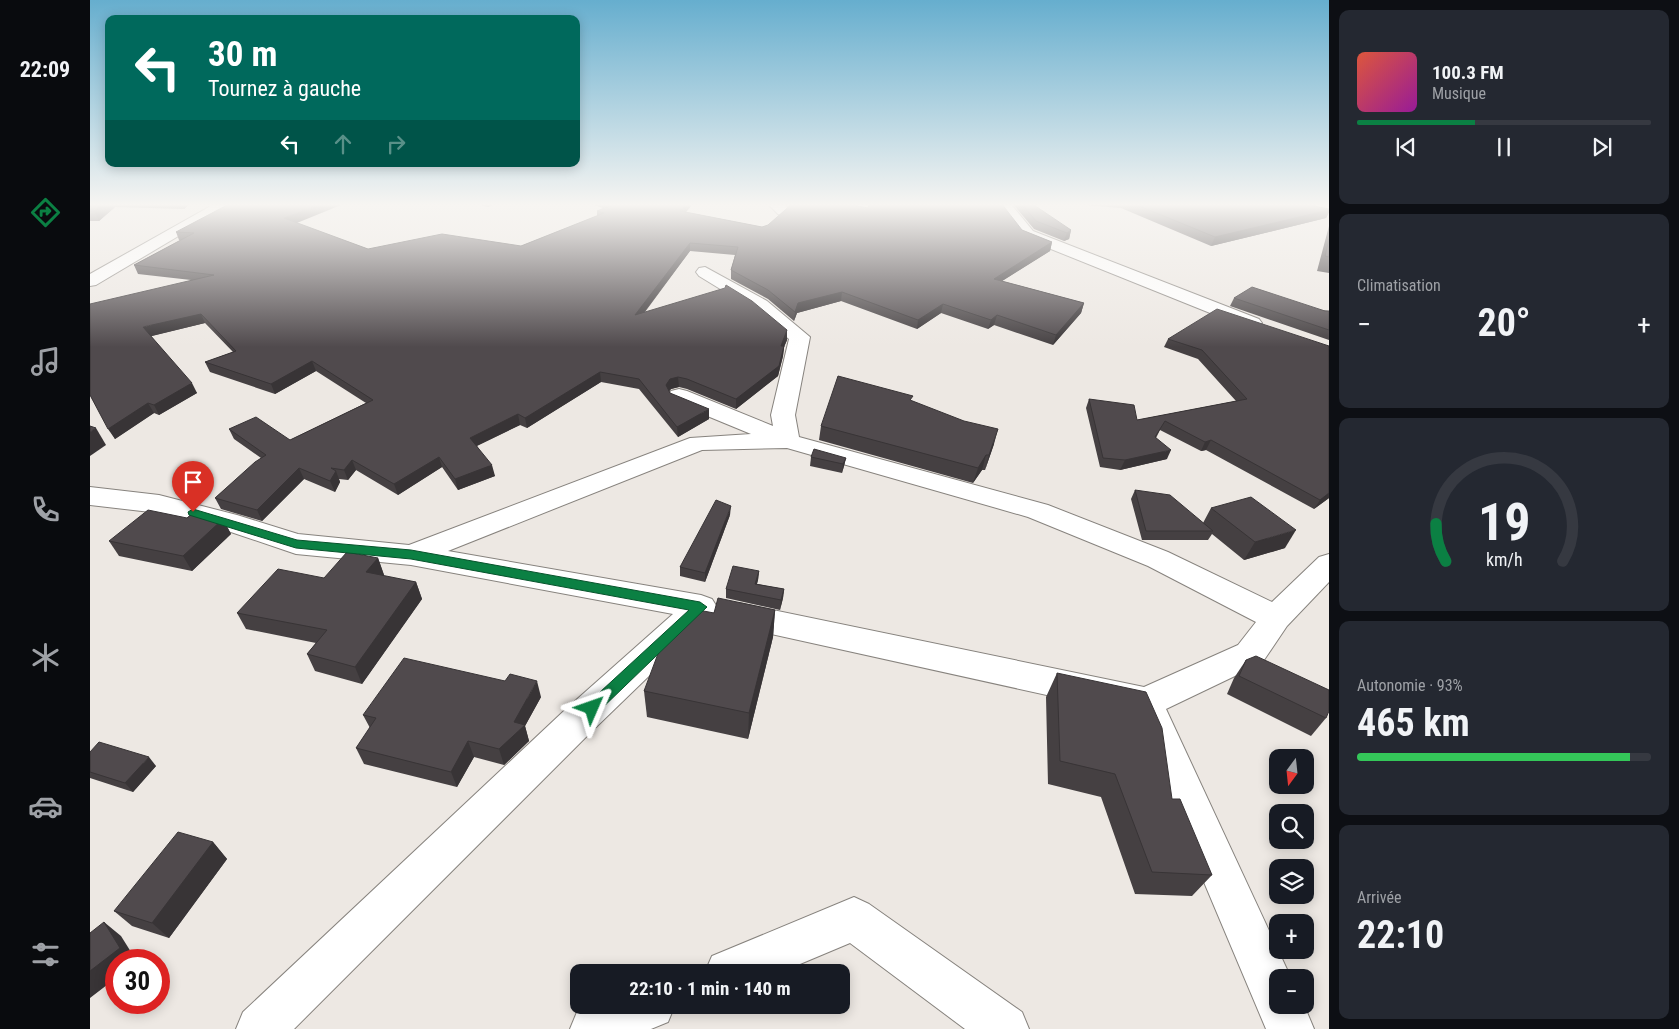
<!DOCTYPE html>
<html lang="fr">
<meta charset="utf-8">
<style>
body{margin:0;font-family:"Roboto Condensed",sans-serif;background:#242831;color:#f1f3f6;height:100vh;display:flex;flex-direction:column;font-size:19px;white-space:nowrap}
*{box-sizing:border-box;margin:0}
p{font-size:16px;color:#9ea1a6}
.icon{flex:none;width:28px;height:28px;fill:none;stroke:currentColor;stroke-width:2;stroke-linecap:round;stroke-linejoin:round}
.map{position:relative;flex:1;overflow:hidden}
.details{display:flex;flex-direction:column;gap:10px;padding:10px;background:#0d0f14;width:350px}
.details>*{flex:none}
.hud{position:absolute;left:15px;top:15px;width:475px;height:152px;border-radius:10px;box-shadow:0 2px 12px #0003;background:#00695c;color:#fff;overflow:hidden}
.needle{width:32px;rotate:195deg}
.tools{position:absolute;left:1179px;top:749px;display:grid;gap:10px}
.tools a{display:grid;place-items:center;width:45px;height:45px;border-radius:10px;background:#171b24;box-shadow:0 2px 12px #0003;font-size:25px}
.speed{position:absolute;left:15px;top:949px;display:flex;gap:10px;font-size:25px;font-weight:700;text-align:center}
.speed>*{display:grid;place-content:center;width:65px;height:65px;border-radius:50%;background:#171b24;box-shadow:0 2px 12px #0003;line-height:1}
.speed .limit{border:8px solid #d22;background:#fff;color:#111}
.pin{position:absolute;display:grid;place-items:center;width:42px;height:42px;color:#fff;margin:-51px -21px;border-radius:50% 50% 50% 0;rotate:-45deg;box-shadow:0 0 5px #0007}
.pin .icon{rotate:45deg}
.me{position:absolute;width:55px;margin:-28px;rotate:47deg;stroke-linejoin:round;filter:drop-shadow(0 0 4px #0008)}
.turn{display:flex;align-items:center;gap:18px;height:105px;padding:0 20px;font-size:22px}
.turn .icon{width:65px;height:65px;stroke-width:2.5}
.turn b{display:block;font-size:35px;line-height:42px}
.lanes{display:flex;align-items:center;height:48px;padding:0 20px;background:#0003;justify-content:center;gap:25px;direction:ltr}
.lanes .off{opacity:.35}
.big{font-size:38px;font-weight:700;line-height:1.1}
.details .widget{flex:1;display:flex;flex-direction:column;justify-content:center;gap:8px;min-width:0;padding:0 18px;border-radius:10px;background:#242831}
.details .dial{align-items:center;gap:0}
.dial svg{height:130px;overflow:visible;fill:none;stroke:#363941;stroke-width:7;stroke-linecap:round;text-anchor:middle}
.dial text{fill:#f1f3f6;stroke:none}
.song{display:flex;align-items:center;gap:15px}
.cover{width:60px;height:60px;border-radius:8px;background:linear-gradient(135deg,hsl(10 70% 55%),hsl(300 70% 35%))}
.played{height:5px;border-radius:2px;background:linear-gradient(90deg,#0b8043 40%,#363941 40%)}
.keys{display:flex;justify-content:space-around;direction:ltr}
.heat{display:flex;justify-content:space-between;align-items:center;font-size:28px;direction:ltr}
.charge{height:8px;border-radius:4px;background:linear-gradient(90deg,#34c759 93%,#363941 0)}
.trip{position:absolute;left:480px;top:964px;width:280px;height:50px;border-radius:10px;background:#171b24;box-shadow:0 2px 12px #0003;font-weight:700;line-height:50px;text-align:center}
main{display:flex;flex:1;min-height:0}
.tabs{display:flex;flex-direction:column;width:90px;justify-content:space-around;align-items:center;background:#090b0e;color:#9ea1a6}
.tabs .icon{width:35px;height:35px}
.tabs .current{color:#0b8043}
.tabs b{font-size:22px;color:#f1f3f6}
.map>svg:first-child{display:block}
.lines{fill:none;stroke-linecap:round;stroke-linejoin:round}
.minor-casing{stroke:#87837e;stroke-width:2}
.minor{fill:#fff;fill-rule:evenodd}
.wall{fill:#454042}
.shaded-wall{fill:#383436}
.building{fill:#504a4d;stroke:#383436}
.route{fill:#0b8043;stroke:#07532c}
</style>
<main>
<nav class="tabs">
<b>22:09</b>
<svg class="icon current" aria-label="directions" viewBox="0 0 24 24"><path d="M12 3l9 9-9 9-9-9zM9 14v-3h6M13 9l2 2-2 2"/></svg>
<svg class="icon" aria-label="music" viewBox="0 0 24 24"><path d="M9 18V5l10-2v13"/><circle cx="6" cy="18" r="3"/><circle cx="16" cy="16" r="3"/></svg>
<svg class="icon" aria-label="phone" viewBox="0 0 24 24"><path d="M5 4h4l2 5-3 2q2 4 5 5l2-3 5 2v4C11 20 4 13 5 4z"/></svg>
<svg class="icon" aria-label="climate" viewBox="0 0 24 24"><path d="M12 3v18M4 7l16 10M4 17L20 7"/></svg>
<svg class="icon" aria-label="car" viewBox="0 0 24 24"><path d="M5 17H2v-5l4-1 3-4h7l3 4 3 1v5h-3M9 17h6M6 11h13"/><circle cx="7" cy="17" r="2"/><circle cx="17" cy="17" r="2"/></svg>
<svg class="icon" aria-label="filters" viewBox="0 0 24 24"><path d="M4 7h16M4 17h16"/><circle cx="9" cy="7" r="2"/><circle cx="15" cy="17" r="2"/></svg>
</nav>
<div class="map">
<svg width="1239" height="1029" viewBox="0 0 1239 1029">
<rect width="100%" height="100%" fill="#ede8e3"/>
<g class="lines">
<g class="minor-casing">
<g id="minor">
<polygon points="126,203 144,203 6,285 0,286 0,274"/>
<polygon points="677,203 693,203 701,211 693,216 688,214"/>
<polygon points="904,203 920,203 943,231 1169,319 1172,323 1169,327 1155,327 931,237"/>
<polygon points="615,267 677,301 720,337 705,415 709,437 958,505 1078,552 1182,602 1229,557 1239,554 1239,582 1197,626 1172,663 1076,709 1201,978 1188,978 1188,1005 1214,1005 1224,1029 1176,1029 1043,714 649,627 638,623 633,615 638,607 649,603 1054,687 1148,645 1166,622 1058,566 938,517 697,448 612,450 358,551 611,595 622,599 627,607 622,615 502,731 204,1029 146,1029 153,1012 476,709 583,614 321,565 206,554 129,528 69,513 0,505 0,487 69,495 147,515 208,534 319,545 600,438 661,434 581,401 578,396 581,391 589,389 597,391 683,426 681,415 699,339 663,309 609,276 606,272 609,268"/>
<polygon points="764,897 779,904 932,1012 939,1029 875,1029 760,943 691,972 615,972 622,956"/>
<polygon points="504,1005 585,1005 578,1022 561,1029 480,1029 487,1012"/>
</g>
</g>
<use href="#minor" class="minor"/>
</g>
<g class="wall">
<polygon points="0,203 101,203 94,209 25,207 9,221 0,221"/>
<polygon points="382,203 409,203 398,207"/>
<polygon points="498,203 601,203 601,206 596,212 672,227 778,208 932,230 962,242 960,251 912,281 994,303 991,313 963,345 904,325 898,329 851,313 827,329 751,301 707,313 704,321 678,299 641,279 641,270 645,255 600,251 555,312 697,330 697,340 694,347 693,356 688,376 646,409 597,389 589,387 581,389 579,391 580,393 619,419 588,437 549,389 511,382 437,428 430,425 387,446 405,476 368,490 352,467 308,495 266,470 258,480 249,479 250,482 245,492 214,479 172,521 131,509 125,498 171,458 144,439 139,429 200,440 276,403 226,371 185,394 120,372 115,362 143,352 115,323 61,336 107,393 69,415 64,413 25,439 0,395 101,280 48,274 44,265 91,240 89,240 86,232 206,223 278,249 431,246 507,216 507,211 513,208"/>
<polygon points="922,203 931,203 981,230 979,239 974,241 944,229"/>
<polygon points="994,203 1211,203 1239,209 1239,212 1236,218 1121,246 1031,208 994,205"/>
<polygon points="1239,226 1239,273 1227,271"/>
<polygon points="1144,298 1239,311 1239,340 1140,306"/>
<polygon points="1078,339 1239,346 1239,498 1224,509 1116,450 1111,451 1070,430 1066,438 1077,459 1030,470 1010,467 996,408 999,399 1047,420 1146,401 1108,359 1074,347"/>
<polygon points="822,401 904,444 895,470 892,470 883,483 729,440 731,426"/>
<polygon points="721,457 756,458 754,466 752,473 720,466"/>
<polygon points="1045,490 1113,523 1121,508 1195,548 1154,560 1122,534 1118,540 1052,540 1041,499"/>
<polygon points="640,515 615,582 590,576 590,567"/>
<polygon points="97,518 133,519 141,534 102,571 29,556 19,541"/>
<polygon points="288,558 294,575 293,576 326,582 332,599 272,684 225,671 217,654 226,643 156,629 147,613 234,578"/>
<polygon points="669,571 668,580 667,584 694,589 693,598 690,610 636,598 636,589"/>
<polygon points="685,610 683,637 658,739 557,717 554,691 624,613"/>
<polygon points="1156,660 1236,718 1221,736 1137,694 1144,678"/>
<polygon points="967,673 1082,799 1122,875 1102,896 1045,894 1011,797 958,784 956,697"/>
<polygon points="451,697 435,726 439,741 414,765 384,757 367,787 274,764 266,748 280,728 273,715"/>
<polygon points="0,752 66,766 43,792 0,778"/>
<polygon points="123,842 137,859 79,938 42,926 24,911"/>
</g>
<g class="shaded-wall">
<polygon points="14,203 23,203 25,207 9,221 4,211"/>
<polygon points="92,203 101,203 94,209"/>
<polygon points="234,203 256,203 197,227 194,218"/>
<polygon points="397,203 409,203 398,207"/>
<polygon points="597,203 601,203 601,206 590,219 590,211"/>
<polygon points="1239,210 1239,212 1236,218 1121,246 1125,237"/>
<polygon points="981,230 979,239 974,241 977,233"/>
<polygon points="962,242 960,251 901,288 904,279"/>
<polygon points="600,243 600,251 545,324 545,315"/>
<polygon points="752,292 751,301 707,313 704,321 705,312 708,303"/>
<polygon points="994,303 991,313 963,345 966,335"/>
<polygon points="853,304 851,313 827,329 828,320"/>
<polygon points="111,314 115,323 58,337 53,327"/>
<polygon points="907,315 904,325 898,329 901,320"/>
<polygon points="697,330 697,340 694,347 693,356 688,376 646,409 646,399 691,346"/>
<polygon points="222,361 226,371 185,394 181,384"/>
<polygon points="510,372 511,382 437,428 435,418"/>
<polygon points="588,377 589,387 581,389 576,395 576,385 580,379"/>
<polygon points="102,383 107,393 69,415 64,405"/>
<polygon points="58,403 64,413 25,439 18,429"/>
<polygon points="619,409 619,419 588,437 587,427"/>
<polygon points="428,414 430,425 382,448 380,438"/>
<polygon points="6,428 16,445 0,456 0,432"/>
<polygon points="908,429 904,444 895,470 899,455"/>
<polygon points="1121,440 1116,450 1111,451 1115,442"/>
<polygon points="1081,450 1077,459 1030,470 1035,460"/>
<polygon points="896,455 892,470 883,483 888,468"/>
<polygon points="349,457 352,467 308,495 304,484"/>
<polygon points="756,458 754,466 752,473 753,464"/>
<polygon points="262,460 266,470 258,480 254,470"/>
<polygon points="402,465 405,476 368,490 365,479"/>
<polygon points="209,468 214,479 172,521 167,510"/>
<polygon points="246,471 250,482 245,492 240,481"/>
<polygon points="1239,493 1239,498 1224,509 1230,500"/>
<polygon points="641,506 640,515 615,582 615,573"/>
<polygon points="133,519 141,534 102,571 93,556"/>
<polygon points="1206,530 1195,548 1154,560 1165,542"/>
<polygon points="288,558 294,575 283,589 276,572"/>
<polygon points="669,571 668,580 664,593 665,584"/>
<polygon points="326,582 332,599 272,684 265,667"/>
<polygon points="694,589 693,598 690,610 691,600"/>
<polygon points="685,610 683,637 658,739 659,713"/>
<polygon points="447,681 451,697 435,726 439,741 414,765 409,749"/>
<polygon points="378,741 384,757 367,787 361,772"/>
<polygon points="59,757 66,766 43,792 35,783"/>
<polygon points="123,842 137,859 79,938 62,923"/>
<polygon points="14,922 31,936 46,960 26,960 26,978 0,998 0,971"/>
</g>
<g class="building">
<polygon points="0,203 14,203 4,211 0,211"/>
<polygon points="141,203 234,203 194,218 278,249 352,234 431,246 514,213 507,211 523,205 518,203 597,203 590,211 672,227 678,225 703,203 752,203 778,208 779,203 911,203 932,230 962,242 904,279 994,303 966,335 907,315 901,320 853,304 828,320 752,292 708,303 705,312 678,290 641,270 648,247 600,243 545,315 635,288 636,285 662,301 697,330 691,346 694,346 689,366 646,399 597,379 588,377 580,379 576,385 580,393 619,409 587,427 549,379 510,372 435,418 428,414 380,438 402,465 365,479 349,457 304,484 262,460 254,470 241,468 246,471 240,481 209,468 167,510 125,498 165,462 176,455 139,429 166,417 200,440 283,400 222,361 181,384 115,362 146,351 111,314 53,327 102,383 64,405 58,403 18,429 0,395 0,304 124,275 44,265 104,233 86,232"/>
<polygon points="931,203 941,203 981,230 977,233 946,221"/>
<polygon points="1042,203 1211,203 1239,209 1239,210 1125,237"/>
<polygon points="1239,239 1239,257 1235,256"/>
<polygon points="1162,287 1235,311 1239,311 1239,330 1144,298"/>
<polygon points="1127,309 1239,346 1239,493 1230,500 1121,440 1115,442 1075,421 1065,437 1081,450 1035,460 1013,458 999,399 1044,405 1047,420 1157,399 1112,350 1078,339"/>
<polygon points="748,376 823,396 820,400 874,421 908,429 899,455 896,455 888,468 731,426"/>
<polygon points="0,426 6,428 0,432"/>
<polygon points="724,449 756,458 753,464 721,457"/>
<polygon points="1045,490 1080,495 1123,531 1056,531"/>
<polygon points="1161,497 1206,530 1165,542 1121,508"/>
<polygon points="626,500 641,506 615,573 590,567"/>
<polygon points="58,510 97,518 105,511 133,519 93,556 19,541"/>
<polygon points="257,552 288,558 276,572 326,582 265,667 217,654 237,630 147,613 188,569 234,578"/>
<polygon points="643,566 669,571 665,584 694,589 691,600 636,589"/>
<polygon points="628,598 685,610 659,713 554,691 575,635 603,609 624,613"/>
<polygon points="1166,656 1239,690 1239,711 1236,718 1149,676 1156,660"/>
<polygon points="314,658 415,681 420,674 447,681 424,722 435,725 409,749 378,741 361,772 266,748 286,718 273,715"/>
<polygon points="967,673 1056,692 1072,728 1082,799 1090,799 1122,875 1062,872 1025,774 970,761"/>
<polygon points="9,742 59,757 35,783 0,772 0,752"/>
<polygon points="88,832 123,842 62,923 24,911"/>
<polygon points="14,922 30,948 0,971 0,933"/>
</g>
<linearGradient id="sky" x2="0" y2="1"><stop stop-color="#66aece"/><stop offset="0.59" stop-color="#f7f5f2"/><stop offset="1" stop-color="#f7f5f2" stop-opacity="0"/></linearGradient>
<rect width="1239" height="347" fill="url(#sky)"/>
<polygon class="route" points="103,509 207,540 321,550 610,602 617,607 508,712 502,714 497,712 495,708 497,704 599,610 321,559 206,548 99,515 98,512"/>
</svg>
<div class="tools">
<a><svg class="needle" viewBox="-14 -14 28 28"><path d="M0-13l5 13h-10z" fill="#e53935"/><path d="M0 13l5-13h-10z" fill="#9ea1a6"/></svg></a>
<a><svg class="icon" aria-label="search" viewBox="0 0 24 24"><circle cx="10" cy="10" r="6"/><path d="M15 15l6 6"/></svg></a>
<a><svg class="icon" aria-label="layers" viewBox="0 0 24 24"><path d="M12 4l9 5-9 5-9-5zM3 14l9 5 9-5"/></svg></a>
<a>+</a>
<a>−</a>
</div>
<div class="speed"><div class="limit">30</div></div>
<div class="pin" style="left:103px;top:512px;background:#d93025"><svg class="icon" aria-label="arrive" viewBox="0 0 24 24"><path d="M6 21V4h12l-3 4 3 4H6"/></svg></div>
<svg class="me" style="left:502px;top:708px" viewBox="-20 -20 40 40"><path d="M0-17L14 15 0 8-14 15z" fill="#0b8043" stroke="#fff" stroke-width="4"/></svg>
<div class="trip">22:10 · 1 min · 140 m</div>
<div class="hud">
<div class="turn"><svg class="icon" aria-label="left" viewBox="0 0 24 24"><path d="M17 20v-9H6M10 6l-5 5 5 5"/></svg><div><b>30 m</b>Tournez à gauche</div></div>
<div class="lanes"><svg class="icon" aria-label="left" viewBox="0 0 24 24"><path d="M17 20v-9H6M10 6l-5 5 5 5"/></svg><svg class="icon off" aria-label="ahead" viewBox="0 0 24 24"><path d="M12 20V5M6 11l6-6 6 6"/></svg><svg class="icon off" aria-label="right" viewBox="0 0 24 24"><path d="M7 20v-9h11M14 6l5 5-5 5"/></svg></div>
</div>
</div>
<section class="details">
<div class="widget">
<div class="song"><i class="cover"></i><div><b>100.3 FM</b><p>Musique</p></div></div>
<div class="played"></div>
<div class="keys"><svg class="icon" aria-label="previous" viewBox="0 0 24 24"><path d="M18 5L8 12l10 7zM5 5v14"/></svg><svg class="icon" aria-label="pause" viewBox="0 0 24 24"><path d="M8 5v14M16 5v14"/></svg><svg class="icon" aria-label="next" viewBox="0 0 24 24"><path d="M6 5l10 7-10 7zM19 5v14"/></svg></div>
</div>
<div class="widget"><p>Climatisation</p>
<div class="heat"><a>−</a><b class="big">20°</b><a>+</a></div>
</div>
<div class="widget dial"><svg viewBox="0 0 100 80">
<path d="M14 69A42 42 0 1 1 86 69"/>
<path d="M14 69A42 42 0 0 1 8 46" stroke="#0b8043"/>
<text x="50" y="56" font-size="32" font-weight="700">19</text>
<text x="50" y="72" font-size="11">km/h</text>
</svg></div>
<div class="widget"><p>Autonomie · 93%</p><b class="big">465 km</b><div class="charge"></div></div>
<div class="widget"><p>Arrivée</p><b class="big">22:10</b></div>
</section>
</main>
